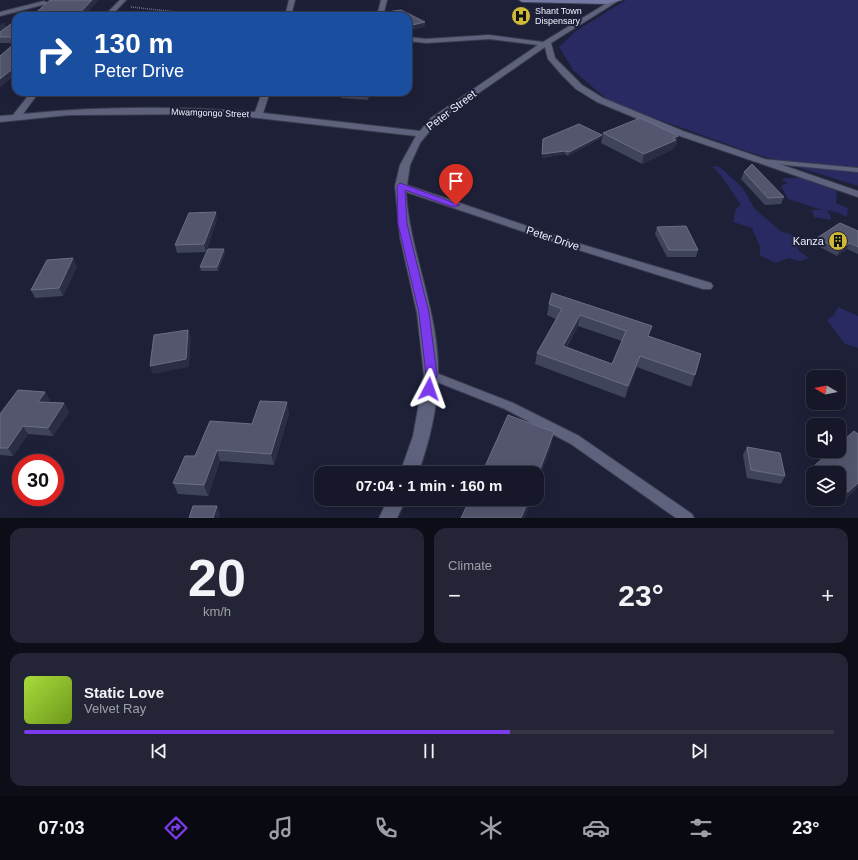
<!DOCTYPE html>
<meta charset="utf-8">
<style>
body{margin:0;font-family:Helvetica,sans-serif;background:#232536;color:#f1f3f6;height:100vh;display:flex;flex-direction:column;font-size:15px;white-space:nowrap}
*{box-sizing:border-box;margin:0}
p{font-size:13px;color:#9ea0a8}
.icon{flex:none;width:22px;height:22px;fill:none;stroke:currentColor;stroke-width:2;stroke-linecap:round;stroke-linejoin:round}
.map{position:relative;height:518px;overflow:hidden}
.sheet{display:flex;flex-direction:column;gap:10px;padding:10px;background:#0c0d17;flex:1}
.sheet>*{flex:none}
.hud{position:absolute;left:12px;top:12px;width:400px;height:84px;border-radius:12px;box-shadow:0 4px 16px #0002,0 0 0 1px #353747;background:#1a4fa0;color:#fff;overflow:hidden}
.needle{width:26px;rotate:280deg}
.controls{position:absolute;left:806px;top:370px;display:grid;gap:8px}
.controls a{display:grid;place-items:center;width:40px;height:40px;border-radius:8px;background:#16182a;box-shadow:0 4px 16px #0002,0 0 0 1px #353747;font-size:20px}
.speed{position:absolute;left:12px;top:454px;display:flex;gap:8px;font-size:20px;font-weight:700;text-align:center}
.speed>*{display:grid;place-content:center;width:52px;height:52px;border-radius:50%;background:#16182a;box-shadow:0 4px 16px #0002,0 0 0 1px #353747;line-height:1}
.speed .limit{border:6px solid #d22;background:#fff;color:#111}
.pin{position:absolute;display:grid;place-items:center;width:34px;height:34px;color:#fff;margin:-41px -17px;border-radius:50% 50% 50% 0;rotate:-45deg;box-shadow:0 0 4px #0007}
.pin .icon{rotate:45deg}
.me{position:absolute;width:44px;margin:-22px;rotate:4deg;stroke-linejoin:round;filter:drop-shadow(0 0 3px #0008)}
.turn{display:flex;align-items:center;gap:14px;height:84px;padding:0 16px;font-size:18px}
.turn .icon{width:52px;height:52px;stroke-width:2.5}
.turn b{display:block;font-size:28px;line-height:34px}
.big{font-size:30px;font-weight:800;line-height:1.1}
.sheet .card{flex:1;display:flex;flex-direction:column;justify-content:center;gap:6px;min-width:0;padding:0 14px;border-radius:12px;background:#232536}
.sheet .dial{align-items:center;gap:0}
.dial b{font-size:52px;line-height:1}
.song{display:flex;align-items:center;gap:12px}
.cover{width:48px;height:48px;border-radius:6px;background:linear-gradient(135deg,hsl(80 70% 55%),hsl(80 70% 35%))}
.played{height:4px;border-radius:2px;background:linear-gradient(90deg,#7c3aed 60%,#353747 60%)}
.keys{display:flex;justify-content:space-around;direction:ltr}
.heat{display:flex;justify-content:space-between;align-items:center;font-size:22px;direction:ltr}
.sheet .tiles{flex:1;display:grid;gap:10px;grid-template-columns:1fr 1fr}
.card:last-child{grid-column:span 2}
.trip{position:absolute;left:314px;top:466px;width:230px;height:40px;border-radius:12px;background:#16182a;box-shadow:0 4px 16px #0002,0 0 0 1px #353747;font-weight:800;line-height:40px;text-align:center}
.menu{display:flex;height:64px;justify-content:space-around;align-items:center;background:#090a11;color:#9ea0a8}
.menu .icon{width:28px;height:28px}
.menu .selected{color:#7c3aed}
.menu b{font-size:18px;color:#f1f3f6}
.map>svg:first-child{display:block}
.green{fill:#282a61}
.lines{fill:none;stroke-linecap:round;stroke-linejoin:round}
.lane-casing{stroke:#3b3c4f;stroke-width:2}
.street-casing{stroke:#3b3c4f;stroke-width:2}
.secondary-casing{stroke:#3b3c4f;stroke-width:2}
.path{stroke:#737589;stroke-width:1.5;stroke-dasharray:1 1;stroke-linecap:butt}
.lane{fill:#5e627d;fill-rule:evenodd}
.street{fill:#5e627d;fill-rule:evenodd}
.secondary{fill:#7378a3;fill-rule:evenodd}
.wall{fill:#40435c;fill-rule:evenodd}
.shaded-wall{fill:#2b2d46}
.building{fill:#53566e;stroke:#6b6e84;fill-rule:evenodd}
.route{fill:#7c3aed;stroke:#51269a}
.labels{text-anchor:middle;stroke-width:4;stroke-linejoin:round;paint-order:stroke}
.far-poi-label{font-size:9px;fill:#eef0fe;stroke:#1e2038;text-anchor:start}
.far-street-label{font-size:9px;fill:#eef0fe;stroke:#1e2038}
.street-label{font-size:11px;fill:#eef0fe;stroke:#1e2038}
.poi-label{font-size:11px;fill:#eef0fe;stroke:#1e2038;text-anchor:end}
</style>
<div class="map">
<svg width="858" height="518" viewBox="0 0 858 518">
<rect width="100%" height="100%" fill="#1e2038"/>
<g class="green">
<polygon points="626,0 858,0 858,186 746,151 610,102 574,71 559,47 576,31"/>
<polygon points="712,166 720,167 742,187 755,209 782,232 791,234 799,241 797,246 799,251 809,258 800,261 789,258 775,263 760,255 760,247 752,228 733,222 736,209 741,205 720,174"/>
<polygon points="786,178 803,178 837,191 836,203 848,208 847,217 839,213 827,210 831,217 830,220 814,217 812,210 822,210 788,199 781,186 787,183 781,179"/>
<polygon points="838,307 858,316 858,348 845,344 827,320 834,315"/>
</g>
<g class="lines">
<g class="lane-casing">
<g id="lane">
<polygon points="762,159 858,168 858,172 765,163 762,163"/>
<polygon points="431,371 513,403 579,436 692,514 694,518 676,518 571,444 505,409 427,378 425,375 427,372"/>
</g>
</g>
<g class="street-casing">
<g id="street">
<polygon points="120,0 126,0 111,16 104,16"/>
<polygon points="289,0 295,0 291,16 285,16"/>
<polygon points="381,0 387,0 383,16 377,16"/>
<path d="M612 0 618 1 551 43 555 58 582 85 603 98 683 131 858 191V197L677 135 597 102 576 89 562 75 548 59 545 47 437 122 420 143 410 165 407 185 577 243 711 283 713 286 711 289H703L569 247 406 192C408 225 417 255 425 287 432 315 439 346 438 375 438 406 429 444 418 473H400L413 436 424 376 417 313 400 237 395 186 400 165 416 136 258 118 206 114 69 115 0 122V116L13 115 31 92H39L23 114C99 106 178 106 255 112L262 92H270L263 113 420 131 431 118 538 45 489 39 426 43 408 41V37L426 39 489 35 543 42Z"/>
<polygon points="44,1 46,2 46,4 0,16 0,12"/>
<polygon points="388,499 406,499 397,518 379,518"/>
</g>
</g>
<g class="secondary-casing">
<polygon id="secondary" points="519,0 622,0 606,4 522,2"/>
</g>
<polyline class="path" points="131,7 177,12"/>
<use href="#lane" class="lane"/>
<use href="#street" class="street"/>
<use href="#secondary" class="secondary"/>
</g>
<g class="wall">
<polygon points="16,21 16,74 0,87 0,56 15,43 0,43 0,32"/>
<polygon points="341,92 376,92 372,97 369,97 368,100 341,98"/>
<polygon points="603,133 678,136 676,146 674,147 673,149 642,164 601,143"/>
<polygon points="601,138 568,156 565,154 542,158 543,142"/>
<polygon points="744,172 784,197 781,204 765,205 741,179"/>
<polygon points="217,219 206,252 177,253 175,245"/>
<polygon points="657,227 698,250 696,257 667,257 655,234"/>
<polygon points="858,231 858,254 847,249 837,256 814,244 817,238"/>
<polygon points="224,249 225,253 218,271 201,271 200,267"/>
<polygon points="77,266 63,296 35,298 31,290"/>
<path d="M549 304 649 336 695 375 691 387 637 367 625 398 535 364 537 353 556 319 547 315ZM578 326 622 341 612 364 567 347Z"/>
<polygon points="45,392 50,400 48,402 64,403 69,412 53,436 28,434 13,456 0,455 0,414"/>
<polygon points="289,413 274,465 220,461 208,496 178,494 173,483 252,424"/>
<polygon points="858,434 858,487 840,504 834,499 839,499 839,473 813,473 813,483 806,478 814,466"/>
<polygon points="747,447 785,476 781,484 747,478 743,455"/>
</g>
<g class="shaded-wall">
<polygon points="92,0 97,0 98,1 84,16 77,16"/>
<polygon points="4,22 6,27 0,32 0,25"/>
<polygon points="425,22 425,27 408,31 408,26"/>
<polygon points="16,66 16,74 0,87 0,79"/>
<polygon points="368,92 369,92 369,97 368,100 367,94"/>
<polygon points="372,92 376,92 372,97"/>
<polygon points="602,135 601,138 568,156 569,152"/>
<polygon points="678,136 676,146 674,147 673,149 642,164 644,154"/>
<polygon points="565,151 565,154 542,158 542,154"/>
<polygon points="216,212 217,219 206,252 204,244"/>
<polygon points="850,243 847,249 837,256 840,250"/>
<polygon points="224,249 225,253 218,271 217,267"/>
<polygon points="73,258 77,266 63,296 59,288"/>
<polygon points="580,315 578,326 561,357 563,346"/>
<polygon points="188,330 191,338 189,367 153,374 150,366"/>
<polygon points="640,356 637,367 625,398 628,386"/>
<polygon points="45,392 50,400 43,410 38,402"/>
<polygon points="287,402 289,413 274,465 271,454"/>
<polygon points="64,403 69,412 53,436 48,428"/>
<polygon points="23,426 28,434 13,456 8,448"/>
<polygon points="554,432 551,447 537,485 537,477"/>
<polygon points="217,450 220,461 208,496 204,485"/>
<polygon points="858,483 858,487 840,504 848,492"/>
<polygon points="529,499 532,499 525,518 521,518"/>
<polygon points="217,506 220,514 219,518 213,518"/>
</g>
<g class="building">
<polygon points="50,0 92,0 77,16 32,16"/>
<polygon points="401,10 425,22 408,26 408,16 383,16 380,13"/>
<polygon points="207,14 233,15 232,16 203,16"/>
<polygon points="15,21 16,21 16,37 0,37 0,32"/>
<polygon points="16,42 16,66 0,79 0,56"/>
<polygon points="349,92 368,92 367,94"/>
<polygon points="640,118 678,136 673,138 676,140 644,154 603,133"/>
<polygon points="579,124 602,135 569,152 565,151 542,154 543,139"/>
<polygon points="752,164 784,197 768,198 744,172"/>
<polygon points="216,212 204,244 175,245 189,213"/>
<polygon points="840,223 858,231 858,247 850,243 840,250 817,238"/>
<polygon points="686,226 698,250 669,250 657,227"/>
<polygon points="208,249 224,249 217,267 200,267"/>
<polygon points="73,258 59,288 31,290 47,260"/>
<path d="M552 293 652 326 648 336 701 354 695 375 640 356 628 386 537 353 562 309 549 304ZM580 315 626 331 612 364 563 346Z"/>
<polygon points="188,330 186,359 150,366 154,335"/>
<polygon points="18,390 45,392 38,402 64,403 48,428 23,426 8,448 0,448 0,414"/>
<polygon points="260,401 287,402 271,454 217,450 204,485 173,483 185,456 195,456 210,421 252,424"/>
<polygon points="508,415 554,432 537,477 537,473 482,473"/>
<polygon points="854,431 858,434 858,483 848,492 839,485 839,473 823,473 814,466 831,451 839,451 839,444"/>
<polygon points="747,447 780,453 785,476 751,470"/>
<polygon points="470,499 529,499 521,518 461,518"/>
<polygon points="193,506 217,506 213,518 189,518"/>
</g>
<polygon class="route" points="400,183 460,205 453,207 405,190 407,224 429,313 437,375 433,392 425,392 423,389 426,375 419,313 398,224 397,186"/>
<defs>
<g id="hospital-disc" transform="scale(1)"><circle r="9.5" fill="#d0b837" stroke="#1e2038"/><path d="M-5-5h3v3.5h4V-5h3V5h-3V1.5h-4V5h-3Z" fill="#111"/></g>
<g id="building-disc" transform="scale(1)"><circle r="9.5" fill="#d0b837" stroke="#1e2038"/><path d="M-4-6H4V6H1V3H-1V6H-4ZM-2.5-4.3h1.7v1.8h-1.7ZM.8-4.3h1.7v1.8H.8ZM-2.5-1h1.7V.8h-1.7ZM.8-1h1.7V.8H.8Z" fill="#111"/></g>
</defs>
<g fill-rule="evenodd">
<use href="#hospital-disc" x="521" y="16"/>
<use href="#building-disc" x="838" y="241"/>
</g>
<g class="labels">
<g class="far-poi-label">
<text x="535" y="14">Shant Town<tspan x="535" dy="10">Dispensary</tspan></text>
</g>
<g class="far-street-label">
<text transform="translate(210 113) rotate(2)" y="3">Mwamgongo Street</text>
</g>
<g class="street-label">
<text transform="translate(451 110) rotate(-37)" y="4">Peter Street</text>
<text transform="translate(553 238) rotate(18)" y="4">Peter Drive</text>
</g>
<g class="poi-label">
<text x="824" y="245">Kanza</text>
</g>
</g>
</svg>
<div class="controls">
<a><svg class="needle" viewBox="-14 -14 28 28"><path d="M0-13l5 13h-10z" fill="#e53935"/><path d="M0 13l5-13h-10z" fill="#9ea0a8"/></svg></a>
<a><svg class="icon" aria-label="sound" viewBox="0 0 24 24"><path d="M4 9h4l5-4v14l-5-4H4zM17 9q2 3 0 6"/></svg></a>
<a><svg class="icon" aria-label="layers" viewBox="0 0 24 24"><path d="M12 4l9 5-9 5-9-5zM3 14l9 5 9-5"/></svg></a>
</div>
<div class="speed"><div class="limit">30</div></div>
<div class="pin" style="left:456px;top:205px;background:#d93025"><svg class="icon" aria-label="arrive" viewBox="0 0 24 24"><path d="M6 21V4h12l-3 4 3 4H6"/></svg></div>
<svg class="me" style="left:429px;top:389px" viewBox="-20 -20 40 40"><path d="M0-17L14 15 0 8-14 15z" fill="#7c3aed" stroke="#fff" stroke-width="4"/></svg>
<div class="trip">07:04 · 1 min · 160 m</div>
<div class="hud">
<div class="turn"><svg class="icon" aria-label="right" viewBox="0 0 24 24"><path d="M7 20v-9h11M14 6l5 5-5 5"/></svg><div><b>130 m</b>Peter Drive</div></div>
</div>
</div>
<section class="sheet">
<div class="tiles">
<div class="card dial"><b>20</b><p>km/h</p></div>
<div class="card"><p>Climate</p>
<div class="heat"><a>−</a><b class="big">23°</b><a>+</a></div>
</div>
<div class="card">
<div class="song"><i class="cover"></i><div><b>Static Love</b><p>Velvet Ray</p></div></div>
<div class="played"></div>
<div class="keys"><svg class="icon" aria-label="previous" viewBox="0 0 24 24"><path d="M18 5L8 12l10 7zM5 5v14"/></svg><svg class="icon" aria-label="pause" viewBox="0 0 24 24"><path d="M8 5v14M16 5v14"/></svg><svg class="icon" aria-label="next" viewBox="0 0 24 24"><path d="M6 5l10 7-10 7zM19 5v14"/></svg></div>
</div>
</div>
</section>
<nav class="menu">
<b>07:03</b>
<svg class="icon selected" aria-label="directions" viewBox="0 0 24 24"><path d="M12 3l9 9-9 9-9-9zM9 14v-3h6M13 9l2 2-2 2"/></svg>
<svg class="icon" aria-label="music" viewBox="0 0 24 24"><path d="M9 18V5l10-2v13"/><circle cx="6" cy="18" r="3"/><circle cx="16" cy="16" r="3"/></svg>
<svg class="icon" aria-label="phone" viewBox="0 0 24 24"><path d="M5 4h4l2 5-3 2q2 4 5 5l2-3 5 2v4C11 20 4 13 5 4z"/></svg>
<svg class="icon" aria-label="climate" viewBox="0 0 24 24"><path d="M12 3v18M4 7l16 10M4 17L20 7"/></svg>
<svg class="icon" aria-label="car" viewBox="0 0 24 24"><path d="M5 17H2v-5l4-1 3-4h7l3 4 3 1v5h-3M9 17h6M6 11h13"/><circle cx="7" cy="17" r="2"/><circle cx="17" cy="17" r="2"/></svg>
<svg class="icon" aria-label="filters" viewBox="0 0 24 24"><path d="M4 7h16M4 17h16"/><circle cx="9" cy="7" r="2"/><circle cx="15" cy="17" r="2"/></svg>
<b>23°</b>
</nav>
